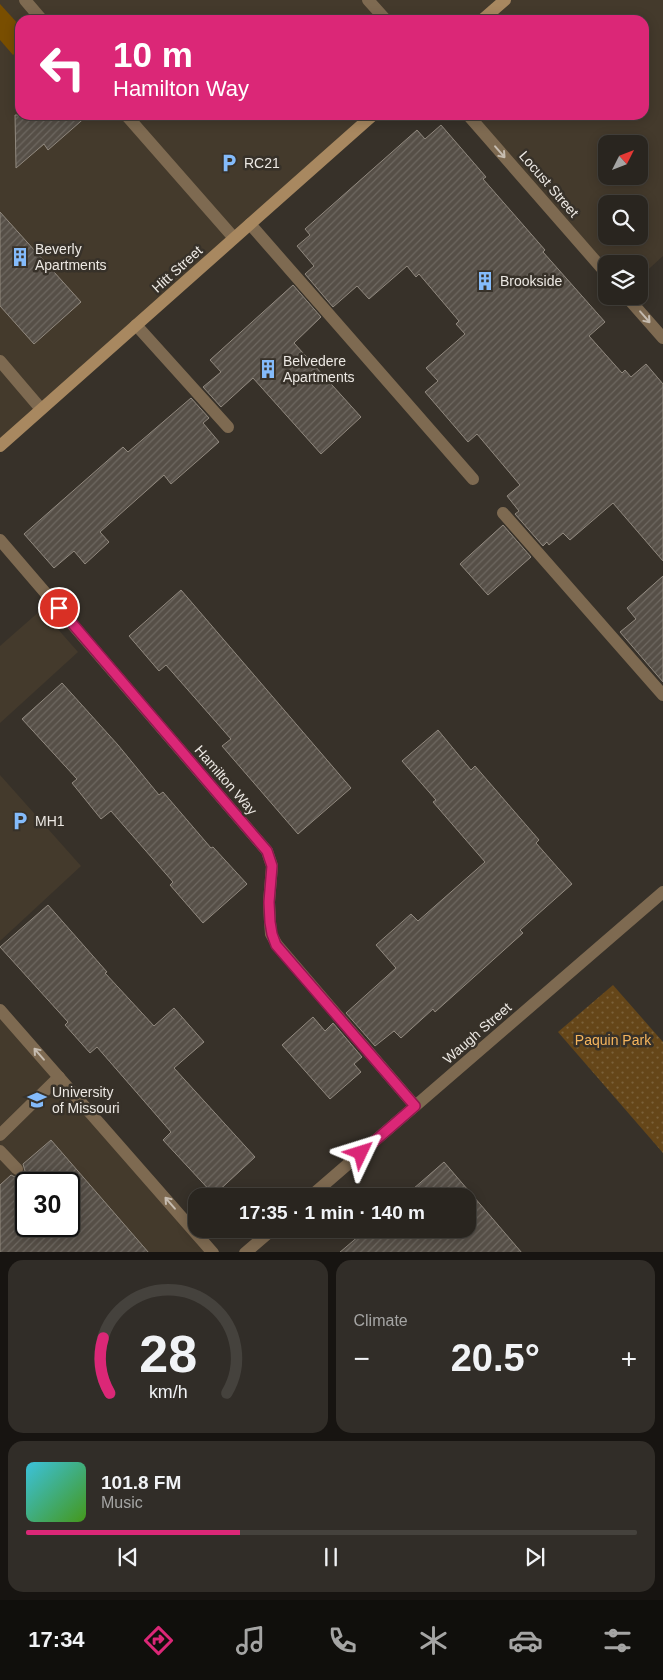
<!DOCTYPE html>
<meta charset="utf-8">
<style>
body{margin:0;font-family:Helvetica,sans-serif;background:#312d28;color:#f1f3f6;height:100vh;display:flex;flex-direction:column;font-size:19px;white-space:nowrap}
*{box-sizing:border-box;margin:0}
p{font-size:16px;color:#a5a5a4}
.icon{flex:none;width:28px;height:28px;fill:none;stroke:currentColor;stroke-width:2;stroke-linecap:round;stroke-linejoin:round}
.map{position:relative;height:1252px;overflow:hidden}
.sheet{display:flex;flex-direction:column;gap:8px;padding:8px;background:#171411;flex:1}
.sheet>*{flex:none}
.guide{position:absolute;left:15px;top:15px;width:634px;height:105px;border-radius:15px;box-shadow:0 2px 12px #0003,0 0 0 1px #45423d;background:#db2777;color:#fff;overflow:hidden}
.needle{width:32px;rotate:48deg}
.buttons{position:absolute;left:598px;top:135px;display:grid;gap:10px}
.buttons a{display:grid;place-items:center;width:50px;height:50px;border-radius:10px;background:#29251f;box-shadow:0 2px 12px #0003,0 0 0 1px #45423d;font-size:25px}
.speed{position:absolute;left:15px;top:1172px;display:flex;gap:10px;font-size:25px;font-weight:700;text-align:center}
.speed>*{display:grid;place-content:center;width:65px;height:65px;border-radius:50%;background:#29251f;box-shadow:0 2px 12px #0003,0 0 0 1px #45423d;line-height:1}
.speed .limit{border:2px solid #111;border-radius:8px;background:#fff;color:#111}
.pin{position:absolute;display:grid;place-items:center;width:42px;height:42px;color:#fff;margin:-21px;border:2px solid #fff;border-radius:50%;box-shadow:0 1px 5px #0007}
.me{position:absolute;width:55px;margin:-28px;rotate:49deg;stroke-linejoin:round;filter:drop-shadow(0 0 4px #0008)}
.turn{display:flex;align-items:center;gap:18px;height:105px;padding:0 15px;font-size:22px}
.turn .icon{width:65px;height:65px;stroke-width:2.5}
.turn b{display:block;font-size:35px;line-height:42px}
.big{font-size:38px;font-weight:700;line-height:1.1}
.sheet .widget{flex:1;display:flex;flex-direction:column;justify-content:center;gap:8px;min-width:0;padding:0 18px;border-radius:15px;background:#312d28}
.sheet .dial{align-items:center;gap:0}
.dial svg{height:130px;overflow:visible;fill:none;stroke:#45423d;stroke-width:7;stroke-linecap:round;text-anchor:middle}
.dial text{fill:#f1f3f6;stroke:none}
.song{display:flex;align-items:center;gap:15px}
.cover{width:60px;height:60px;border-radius:8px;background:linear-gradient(135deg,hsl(190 70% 55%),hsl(100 70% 35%))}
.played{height:5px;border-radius:2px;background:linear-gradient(90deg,#db2777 35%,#45423d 35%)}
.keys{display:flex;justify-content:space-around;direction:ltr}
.heat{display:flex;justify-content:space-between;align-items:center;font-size:28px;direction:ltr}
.sheet .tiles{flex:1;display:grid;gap:8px;grid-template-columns:1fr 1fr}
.widget:last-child{grid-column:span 2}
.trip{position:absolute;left:188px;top:1188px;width:288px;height:50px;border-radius:15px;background:#29251f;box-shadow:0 2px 12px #0003,0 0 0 1px #45423d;font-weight:700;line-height:50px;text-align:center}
.tabs{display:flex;height:80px;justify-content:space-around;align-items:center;background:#100f0c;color:#a5a5a4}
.tabs .icon{width:35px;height:35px}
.tabs .active{color:#db2777}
.tabs b{font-size:22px;color:#f1f3f6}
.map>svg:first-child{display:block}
.built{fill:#443a2c;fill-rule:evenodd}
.park{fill:url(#park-dots)}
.water{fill:#794e00}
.building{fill:url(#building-hatch);stroke:#91897f;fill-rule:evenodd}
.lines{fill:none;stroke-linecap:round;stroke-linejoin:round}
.lane{stroke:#7e6a51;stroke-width:12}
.street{stroke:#7e6a51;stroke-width:12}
.secondary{stroke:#a88860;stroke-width:12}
.oneway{stroke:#c6bcb0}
.route-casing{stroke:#8e194d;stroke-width:12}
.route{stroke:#db2777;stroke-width:9}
.labels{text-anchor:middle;stroke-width:5;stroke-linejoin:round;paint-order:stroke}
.poi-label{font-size:14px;fill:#ece8e3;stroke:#373129;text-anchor:start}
.street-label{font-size:14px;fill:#ece8e3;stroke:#373129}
.park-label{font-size:14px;fill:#f6b55d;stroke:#373129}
</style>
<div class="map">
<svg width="663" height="1253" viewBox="0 0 663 1253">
<defs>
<pattern id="park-dots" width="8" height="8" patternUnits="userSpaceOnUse" patternTransform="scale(1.25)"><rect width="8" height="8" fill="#654619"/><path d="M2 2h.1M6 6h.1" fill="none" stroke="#7b613a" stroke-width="1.8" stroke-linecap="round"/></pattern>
<pattern id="building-hatch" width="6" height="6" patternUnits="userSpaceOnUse" patternTransform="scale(1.25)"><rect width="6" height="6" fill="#564f47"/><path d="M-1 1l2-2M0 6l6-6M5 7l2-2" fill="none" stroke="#6e6861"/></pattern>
</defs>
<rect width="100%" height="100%" fill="#373129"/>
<g class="built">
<path d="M0 0H663V256L639 278V264H606V273L468 115H644V20H20V115H373L0 446ZM606 144H639V176H606ZM606 204H639V236H606Z"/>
<polygon points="41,610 78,652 0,723 0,646"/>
<polygon points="0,775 81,866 0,941"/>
<path d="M0 1016 210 1252H0ZM26 1184H69V1226H26Z"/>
</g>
<polygon class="park" points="613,985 663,1042 663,1153 558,1032"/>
<polygon class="water" points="0,4 20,26 20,49 13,55 0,40"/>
<g class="building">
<polygon points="15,115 88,115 48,150 44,144 16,168"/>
<polygon points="441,125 486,177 483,179 545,250 543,252 605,322 589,336 622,373 625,370 631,377 646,364 663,384 663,561 613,503 570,540 563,533 549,545 547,542 543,546 515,514 519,511 507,496 520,485 477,434 468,442 425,392 438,381 426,368 465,334 456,324 459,321 419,274 416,277 407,266 369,299 357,286 333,307 305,274 314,266 297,246 310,235 305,229 417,130 425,139"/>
<polygon points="0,212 81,302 34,344 0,306"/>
<polygon points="293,285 321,317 294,343 361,417 321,454 253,378 221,407 203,387 221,372 210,360"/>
<polygon points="191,398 209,418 203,423 219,442 171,484 164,475 100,532 109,542 85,564 74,551 54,568 24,534 123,447 128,452"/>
<polygon points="503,525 531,557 488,595 460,564"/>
<polygon points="663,576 663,682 620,632 636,619 627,608"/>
<polygon points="181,590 351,788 298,834 222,746 231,739 166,665 159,671 129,636"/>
<polygon points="62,683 118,745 159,795 163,792 211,848 213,847 247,884 203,923 170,885 173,882 111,811 101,819 72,783 77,779 22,719"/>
<polygon points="438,730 471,770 475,766 539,840 536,843 572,884 520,930 523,933 435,1012 433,1009 401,1038 394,1031 375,1046 346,1013 396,968 376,945 411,914 418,921 485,862 433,802 436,800 402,761"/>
<polygon points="48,905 107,972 105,973 154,1026 174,1008 204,1042 174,1068 255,1157 214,1195 163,1140 171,1132 97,1047 90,1053 65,1025 68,1022 0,947"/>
<polygon points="313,1017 325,1031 333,1023 362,1057 354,1064 361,1072 330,1099 282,1045"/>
<path d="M51 1140 149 1253H0V1185L11 1175 15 1177 22 1175 25 1171 23 1164ZM26 1184H69V1226H26Z"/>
<polygon points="444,1162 522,1253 339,1253 367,1229 466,1229 466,1196 405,1196"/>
</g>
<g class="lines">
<g class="lane">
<polyline points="25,0 42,20"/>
<polyline points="126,115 234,238"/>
<polyline points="250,224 473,479"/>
<polyline points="136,325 228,427"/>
<polyline points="503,513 663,695"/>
<polyline points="0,1135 59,1077"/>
<polyline points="0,1151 17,1169"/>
</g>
<g class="street">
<polyline points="368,0 386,20"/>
<polyline points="468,115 606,273"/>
<polyline points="626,296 663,338"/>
<polyline points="0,361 41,409"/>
<polyline points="0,540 267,851 272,866 269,902 270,922 271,934 277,945 415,1106"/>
<polyline points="0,1010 213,1253"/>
<polyline points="311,1196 663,892"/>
<polyline points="245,1253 273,1229"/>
</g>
<g class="secondary">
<polyline points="482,20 505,0"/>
<polyline points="0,446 373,115"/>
</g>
</g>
<defs><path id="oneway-shaft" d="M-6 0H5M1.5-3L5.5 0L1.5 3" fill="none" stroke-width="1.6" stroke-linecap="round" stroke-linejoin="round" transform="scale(1.25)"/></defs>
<g class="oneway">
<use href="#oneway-shaft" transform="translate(500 152) rotate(49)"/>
<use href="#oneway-shaft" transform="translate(645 317) rotate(49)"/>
<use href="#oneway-shaft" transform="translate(39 1054) rotate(-131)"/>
<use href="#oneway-shaft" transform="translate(170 1203) rotate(-131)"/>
</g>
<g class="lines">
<g class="route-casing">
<polyline id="route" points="59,608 267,851 272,866 269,902 270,922 272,934 276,945 415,1106 361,1153"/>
</g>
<use href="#route" class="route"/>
</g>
<defs>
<g id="parking-bare" transform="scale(1.5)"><path d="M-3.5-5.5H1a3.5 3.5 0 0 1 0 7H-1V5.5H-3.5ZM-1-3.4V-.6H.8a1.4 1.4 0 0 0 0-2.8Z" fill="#84bbfb" stroke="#373129" stroke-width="2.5" paint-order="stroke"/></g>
<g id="building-bare" transform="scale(1.5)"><path d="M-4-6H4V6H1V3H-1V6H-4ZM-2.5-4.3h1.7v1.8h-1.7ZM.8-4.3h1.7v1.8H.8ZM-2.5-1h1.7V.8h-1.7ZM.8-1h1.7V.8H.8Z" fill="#84bbfb" stroke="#373129" stroke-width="2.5" paint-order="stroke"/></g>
<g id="university-bare" transform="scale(1.5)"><path d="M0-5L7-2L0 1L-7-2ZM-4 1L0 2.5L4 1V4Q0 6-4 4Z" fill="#84bbfb" stroke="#373129" stroke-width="2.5" paint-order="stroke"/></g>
</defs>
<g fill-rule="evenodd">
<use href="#parking-bare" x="229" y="163"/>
<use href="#building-bare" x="20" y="257"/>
<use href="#building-bare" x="485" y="281"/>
<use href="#building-bare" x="268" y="369"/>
<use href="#parking-bare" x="20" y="821"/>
<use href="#university-bare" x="37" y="1100"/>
</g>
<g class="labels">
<g class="poi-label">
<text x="244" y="168">RC21</text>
<text x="35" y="254">Beverly<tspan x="35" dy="16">Apartments</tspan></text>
<text x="500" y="286">Brookside</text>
<text x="283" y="366">Belvedere<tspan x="283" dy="16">Apartments</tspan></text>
<text x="35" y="826">MH1</text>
<text x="52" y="1097">University<tspan x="52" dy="16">of Missouri</tspan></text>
</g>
<g class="street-label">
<text transform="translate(549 184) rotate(49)" y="5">Locust Street</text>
<text transform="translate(177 269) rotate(-42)" y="5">Hitt Street</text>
<text transform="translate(226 780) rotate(49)" y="5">Hamilton Way</text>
<text transform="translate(477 1033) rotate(-41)" y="5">Waugh Street</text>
</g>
<g class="park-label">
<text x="613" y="1045">Paquin Park</text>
</g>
</g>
</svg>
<div class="buttons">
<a><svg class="needle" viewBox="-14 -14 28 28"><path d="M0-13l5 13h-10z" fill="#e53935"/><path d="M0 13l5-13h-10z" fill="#a5a5a4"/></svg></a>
<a><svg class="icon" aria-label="search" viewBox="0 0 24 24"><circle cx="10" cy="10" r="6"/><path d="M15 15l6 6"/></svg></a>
<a><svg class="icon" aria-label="layers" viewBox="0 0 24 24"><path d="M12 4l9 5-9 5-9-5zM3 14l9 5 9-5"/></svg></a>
</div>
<div class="speed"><div class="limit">30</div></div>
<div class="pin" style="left:59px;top:608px;background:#d93025"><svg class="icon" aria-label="arrive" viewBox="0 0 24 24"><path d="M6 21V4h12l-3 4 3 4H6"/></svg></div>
<svg class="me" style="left:361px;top:1153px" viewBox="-20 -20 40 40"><path d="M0-17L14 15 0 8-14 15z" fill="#db2777" stroke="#fff" stroke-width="4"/></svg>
<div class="trip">17:35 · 1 min · 140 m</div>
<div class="guide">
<div class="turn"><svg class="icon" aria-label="left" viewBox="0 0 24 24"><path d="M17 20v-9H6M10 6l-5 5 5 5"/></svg><div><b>10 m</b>Hamilton Way</div></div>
</div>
</div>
<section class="sheet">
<div class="tiles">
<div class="widget dial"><svg viewBox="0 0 100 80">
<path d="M14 69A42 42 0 1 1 86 69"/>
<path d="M14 69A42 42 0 0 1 10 35" stroke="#db2777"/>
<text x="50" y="56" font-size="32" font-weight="700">28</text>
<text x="50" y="72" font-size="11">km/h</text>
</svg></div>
<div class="widget"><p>Climate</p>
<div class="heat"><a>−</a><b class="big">20.5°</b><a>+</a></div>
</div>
<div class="widget">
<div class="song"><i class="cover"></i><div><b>101.8 FM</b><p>Music</p></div></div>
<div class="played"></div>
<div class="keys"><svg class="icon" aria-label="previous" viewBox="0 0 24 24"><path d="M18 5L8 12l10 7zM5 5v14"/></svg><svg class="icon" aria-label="pause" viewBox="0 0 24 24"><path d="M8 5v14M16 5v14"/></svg><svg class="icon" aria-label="next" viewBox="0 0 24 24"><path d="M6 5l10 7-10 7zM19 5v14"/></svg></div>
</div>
</div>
</section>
<nav class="tabs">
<b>17:34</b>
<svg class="icon active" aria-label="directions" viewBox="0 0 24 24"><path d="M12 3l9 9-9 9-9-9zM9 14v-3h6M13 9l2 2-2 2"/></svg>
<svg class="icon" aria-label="music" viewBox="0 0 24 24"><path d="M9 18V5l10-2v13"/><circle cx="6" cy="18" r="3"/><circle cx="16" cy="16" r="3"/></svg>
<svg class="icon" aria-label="phone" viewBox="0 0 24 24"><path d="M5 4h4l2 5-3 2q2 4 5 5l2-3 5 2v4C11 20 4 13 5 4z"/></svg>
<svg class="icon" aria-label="climate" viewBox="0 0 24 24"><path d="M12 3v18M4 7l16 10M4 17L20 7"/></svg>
<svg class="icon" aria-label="car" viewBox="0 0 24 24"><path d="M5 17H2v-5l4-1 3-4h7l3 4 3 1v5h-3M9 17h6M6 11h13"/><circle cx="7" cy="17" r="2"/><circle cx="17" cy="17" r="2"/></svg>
<svg class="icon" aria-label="filters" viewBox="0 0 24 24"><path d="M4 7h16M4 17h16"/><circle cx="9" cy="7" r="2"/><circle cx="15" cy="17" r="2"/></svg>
</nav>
